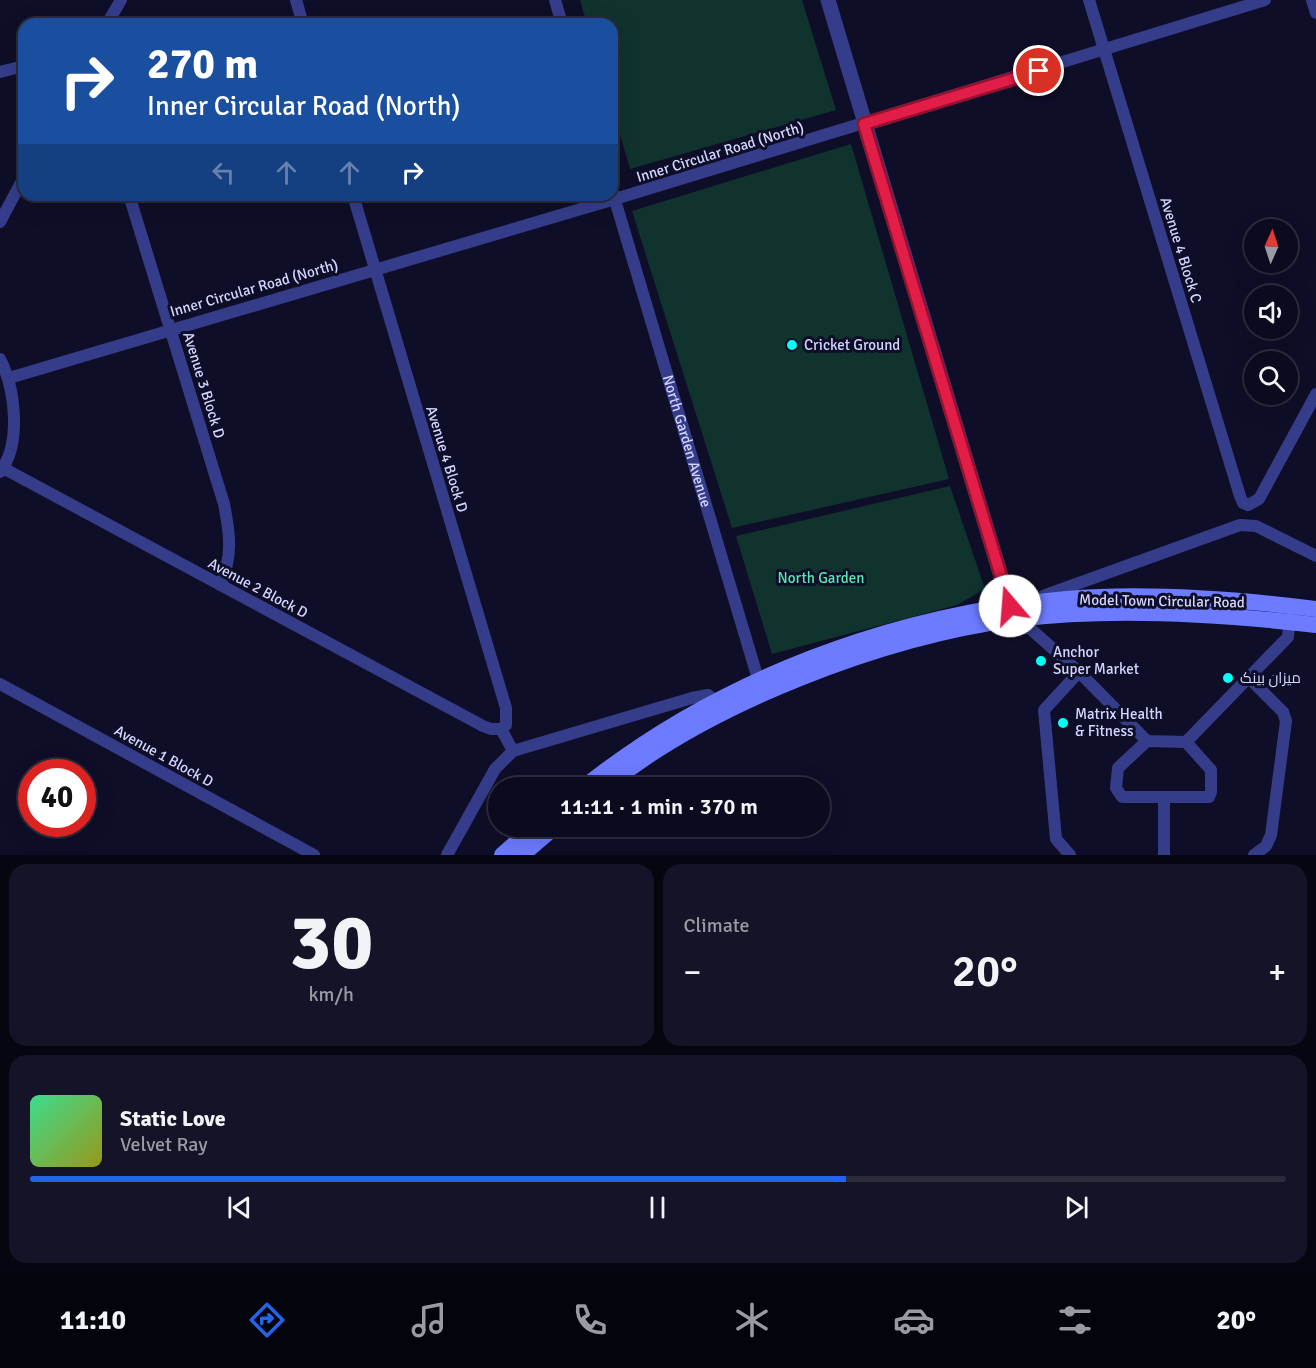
<!DOCTYPE html>
<meta charset="utf-8">
<style>
body{margin:0;font-family:Signika,Cairo,sans-serif;background:#141327;color:#f1f3f6;height:100vh;display:flex;flex-direction:column;font-size:22px;white-space:nowrap}
*{box-sizing:border-box;margin:0}
p{font-size:20px;color:#9a9aa4}
.icon{flex:none;width:33px;height:33px;fill:none;stroke:currentColor;stroke-width:2;stroke-linecap:round;stroke-linejoin:round}
.map{position:relative;height:855px;overflow:hidden}
.drawer{display:flex;flex-direction:column;gap:9px;padding:9px;background:#060610;flex:1}
.drawer>*{flex:none}
.hud{position:absolute;left:18px;top:18px;width:600px;height:183px;border-radius:18px;box-shadow:0 6px 24px #0002,0 0 0 2px #2b2b3c;background:#1a4fa0;color:#fff;overflow:hidden}
.needle{width:39px;rotate:3deg}
.fabs{position:absolute;left:1244px;top:219px;display:grid;gap:12px}
.fabs a{display:grid;place-items:center;width:54px;height:54px;border-radius:50%;background:#0b0a1e;box-shadow:0 6px 24px #0002,0 0 0 2px #2b2b3c;font-size:30px}
.speed{position:absolute;left:18px;top:759px;display:flex;gap:12px;font-size:30px;font-weight:700;text-align:center}
.speed>*{display:grid;place-content:center;width:78px;height:78px;border-radius:50%;background:#0b0a1e;box-shadow:0 6px 24px #0002,0 0 0 2px #2b2b3c;line-height:1}
.speed .limit{border:9px solid #d22;background:#fff;color:#111}
.pin{position:absolute;display:grid;place-items:center;width:51px;height:51px;color:#fff;margin:-26px;border:3px solid #fff;border-radius:50%;box-shadow:0 2px 6px #0007}
.me{position:absolute;width:66px;margin:-33px;rotate:342deg;stroke-linejoin:round;filter:drop-shadow(0 0 4px #0008)}
.turn{display:flex;align-items:center;gap:21px;height:126px;padding:0 30px;font-size:27px}
.turn .icon{width:78px;height:78px;stroke-width:2.5}
.turn b{display:block;font-size:42px;line-height:51px}
.lanes{display:flex;align-items:center;height:57px;padding:0 30px;background:#0003;justify-content:center;gap:30px;direction:ltr}
.lanes .off{opacity:.35}
.big{font-size:45px;font-weight:600;line-height:1.1}
.drawer .widget{flex:1;display:flex;flex-direction:column;justify-content:center;gap:9px;min-width:0;padding:0 21px;border-radius:18px;background:#141327}
.drawer .dial{align-items:center;gap:0}
.dial b{font-size:78px;line-height:1}
.song{display:flex;align-items:center;gap:18px}
.cover{width:72px;height:72px;border-radius:9px;background:linear-gradient(135deg,hsl(150 70% 55%),hsl(60 70% 35%))}
.played{height:6px;border-radius:3px;background:linear-gradient(90deg,#2563eb 65%,#2b2b3c 65%)}
.keys{display:flex;justify-content:space-around;direction:ltr}
.heat{display:flex;justify-content:space-between;align-items:center;font-size:33px;direction:ltr}
.drawer .tiles{flex:1;display:grid;gap:9px;grid-template-columns:1fr 1fr}
.widget:last-child{grid-column:span 2}
.trip{position:absolute;left:488px;top:777px;width:342px;height:60px;border-radius:30px;background:#0b0a1e;box-shadow:0 6px 24px #0002,0 0 0 2px #2b2b3c;font-weight:600;line-height:60px;text-align:center}
.menu{display:flex;height:96px;justify-content:space-around;align-items:center;background:#04040c;color:#9a9aa4}
.menu .icon{width:42px;height:42px}
.menu .on{color:#2563eb}
.menu b{font-size:27px;color:#f1f3f6}
.map>svg:first-child{display:block}
.green{fill:#10332d}
.lines{fill:none;stroke-linecap:round;stroke-linejoin:round}
.minor{stroke:#353d8b;stroke-width:12}
.tertiary{stroke:#353d8b;stroke-width:15}
.secondary{stroke:#6c7bff;stroke-width:16}
.route-casing{stroke:#92132f;stroke-width:15}
.route{stroke:#e11d48;stroke-width:10}
.poi-dot{fill:#01fff8;stroke:#0f0e28;stroke-width:2}
.labels{text-anchor:middle;stroke-width:6;stroke-linejoin:round;paint-order:stroke}
.street-label{font-size:15px;fill:#d5d5ff;stroke:#0f0e28}
.poi-label{font-size:15px;fill:#d5d5ff;stroke:#0f0e28;text-anchor:start}
.park-label{font-size:15px;fill:#56e9b2;stroke:#0f0e28}
</style>
<div class="map">
<svg width="1316" height="855" viewBox="0 0 1316 855">
<rect width="100%" height="100%" fill="#0f0e28"/>
<g class="green">
<polygon points="580,0 802,0 836,110 630,169 612,107 612,24 587,24"/>
<polygon points="851,144 949,479 732,528 632,211"/>
<polygon points="950,486 985,589 957,605 772,654 736,536"/>
</g>
<g class="lines">
<g class="minor">
<polyline points="296,0 303,24"/>
<polyline points="555,0 562,24"/>
<polyline points="1089,0 1240,496 1243,503 1248,505"/>
<polyline points="1312,0 1316,13"/>
<polyline points="107,24 121,0"/>
<polyline points="0,72 16,68 24,70"/>
<path id="s1" d="M612 190 761 689"/>
<path d="M129 195 224 504C230 534 233 557 220 585"/>
<polyline points="353,195 506,708 506,725 501,729"/>
<polyline points="0,222 24,177"/>
<path d="M0 359C15 388 22 444 0 472"/>
<polyline points="9,378 615,199 1265,0"/>
<polyline points="3,468 483,726 491,729 501,729"/>
<polyline points="1248,505 1259,499 1316,394"/>
<polyline points="1043,596 1240,525 1256,526 1316,556"/>
<polyline points="1015,615 1079,672 1147,741 1186,742 1288,637 1290,614"/>
<polyline points="1248,677 1283,712 1286,721 1271,835 1266,846 1254,855"/>
<polyline points="0,684 314,855"/>
<polyline points="501,729 513,751"/>
<polyline points="1147,741 1118,768 1116,788 1122,797 1209,797 1211,792 1211,770 1186,742"/>
<polyline points="1164,799 1164,855"/>
<polyline points="447,855 495,769 513,751 692,698 708,695 716,701"/>
<polyline points="1070,855 1056,839 1044,710 1079,672"/>
</g>
<polyline class="tertiary" points="828,0 1010,606"/>
<g class="secondary">
<path d="M583 788C719 679 894 614 1067 599 1149 592 1235 599 1316 609"/>
<path d="M604 788C709 703 884 636 1017 619 1111 607 1222 614 1316 625"/>
<polyline points="502,855 535,826"/>
<polyline points="522,855 556,826"/>
</g>
</g>
<g class="lines">
<g class="route-casing">
<polyline id="route" points="1010,606 864,124 1039,71"/>
</g>
<use href="#route" class="route"/>
</g>
<g class="poi-dot">
<circle cx="792" cy="345" r="6"/>
<circle cx="1041" cy="661" r="6"/>
<circle cx="1228" cy="678" r="6"/>
<circle cx="1063" cy="723" r="6"/>
</g>
<g class="labels">
<g class="street-label">
<text transform="translate(720 152) rotate(-17)" y="5">Inner Circular Road (North)</text>
<text transform="translate(1181 250) rotate(73)" y="5">Avenue 4 Block C</text>
<text transform="translate(254 288) rotate(-16)" y="5">Inner Circular Road (North)</text>
<text transform="translate(204 385) rotate(73)" y="5">Avenue 3 Block D</text>
<text dy="5" stroke="none"><textPath href="#s1" startOffset="262">North Garden Avenue</textPath></text>
<text transform="translate(447 459) rotate(73)" y="5">Avenue 4 Block D</text>
<text transform="translate(258 588) rotate(28)" y="5">Avenue 2 Block D</text>
<text transform="translate(1162 601) rotate(1)" y="5">Model Town Circular Road</text>
<text transform="translate(164 756) rotate(29)" y="5">Avenue 1 Block D</text>
</g>
<g class="poi-label">
<text x="804" y="350">Cricket Ground</text>
<text x="1053" y="657">Anchor<tspan x="1053" dy="17">Super Market</tspan></text>
<text x="1240" y="683">میزان بینک</text>
<text x="1075" y="719">Matrix Health<tspan x="1075" dy="17">&amp; Fitness</tspan></text>
</g>
<g class="park-label">
<text x="821" y="583">North Garden</text>
</g>
</g>
</svg>
<div class="fabs">
<a><svg class="needle" viewBox="-14 -14 28 28"><path d="M0-13l5 13h-10z" fill="#e53935"/><path d="M0 13l5-13h-10z" fill="#9a9aa4"/></svg></a>
<a><svg class="icon" aria-label="sound" viewBox="0 0 24 24"><path d="M4 9h4l5-4v14l-5-4H4zM17 9q2 3 0 6"/></svg></a>
<a><svg class="icon" aria-label="search" viewBox="0 0 24 24"><circle cx="10" cy="10" r="6"/><path d="M15 15l6 6"/></svg></a>
</div>
<div class="speed"><div class="limit">40</div></div>
<div class="pin" style="left:1039px;top:71px;background:#d93025"><svg class="icon" aria-label="arrive" viewBox="0 0 24 24"><path d="M6 21V4h12l-3 4 3 4H6"/></svg></div>
<svg class="me" style="left:1010px;top:606px" viewBox="-20 -20 40 40"><circle r="19" fill="#fff"/><path d="M0-13L10 11 0 6-10 11z" fill="#e11d48"/></svg>
<div class="trip">11:11 · 1 min · 370 m</div>
<div class="hud">
<div class="turn"><svg class="icon" aria-label="right" viewBox="0 0 24 24"><path d="M7 20v-9h11M14 6l5 5-5 5"/></svg><div><b>270 m</b>Inner Circular Road (North)</div></div>
<div class="lanes"><svg class="icon off" aria-label="left" viewBox="0 0 24 24"><path d="M17 20v-9H6M10 6l-5 5 5 5"/></svg><svg class="icon off" aria-label="ahead" viewBox="0 0 24 24"><path d="M12 20V5M6 11l6-6 6 6"/></svg><svg class="icon off" aria-label="ahead" viewBox="0 0 24 24"><path d="M12 20V5M6 11l6-6 6 6"/></svg><svg class="icon" aria-label="right" viewBox="0 0 24 24"><path d="M7 20v-9h11M14 6l5 5-5 5"/></svg></div>
</div>
</div>
<section class="drawer">
<div class="tiles">
<div class="widget dial"><b>30</b><p>km/h</p></div>
<div class="widget"><p>Climate</p>
<div class="heat"><a>−</a><b class="big">20°</b><a>+</a></div>
</div>
<div class="widget">
<div class="song"><i class="cover"></i><div><b>Static Love</b><p>Velvet Ray</p></div></div>
<div class="played"></div>
<div class="keys"><svg class="icon" aria-label="previous" viewBox="0 0 24 24"><path d="M18 5L8 12l10 7zM5 5v14"/></svg><svg class="icon" aria-label="pause" viewBox="0 0 24 24"><path d="M8 5v14M16 5v14"/></svg><svg class="icon" aria-label="next" viewBox="0 0 24 24"><path d="M6 5l10 7-10 7zM19 5v14"/></svg></div>
</div>
</div>
</section>
<nav class="menu">
<b>11:10</b>
<svg class="icon on" aria-label="directions" viewBox="0 0 24 24"><path d="M12 3l9 9-9 9-9-9zM9 14v-3h6M13 9l2 2-2 2"/></svg>
<svg class="icon" aria-label="music" viewBox="0 0 24 24"><path d="M9 18V5l10-2v13"/><circle cx="6" cy="18" r="3"/><circle cx="16" cy="16" r="3"/></svg>
<svg class="icon" aria-label="phone" viewBox="0 0 24 24"><path d="M5 4h4l2 5-3 2q2 4 5 5l2-3 5 2v4C11 20 4 13 5 4z"/></svg>
<svg class="icon" aria-label="climate" viewBox="0 0 24 24"><path d="M12 3v18M4 7l16 10M4 17L20 7"/></svg>
<svg class="icon" aria-label="car" viewBox="0 0 24 24"><path d="M5 17H2v-5l4-1 3-4h7l3 4 3 1v5h-3M9 17h6M6 11h13"/><circle cx="7" cy="17" r="2"/><circle cx="17" cy="17" r="2"/></svg>
<svg class="icon" aria-label="filters" viewBox="0 0 24 24"><path d="M4 7h16M4 17h16"/><circle cx="9" cy="7" r="2"/><circle cx="15" cy="17" r="2"/></svg>
<b>20°</b>
</nav>
